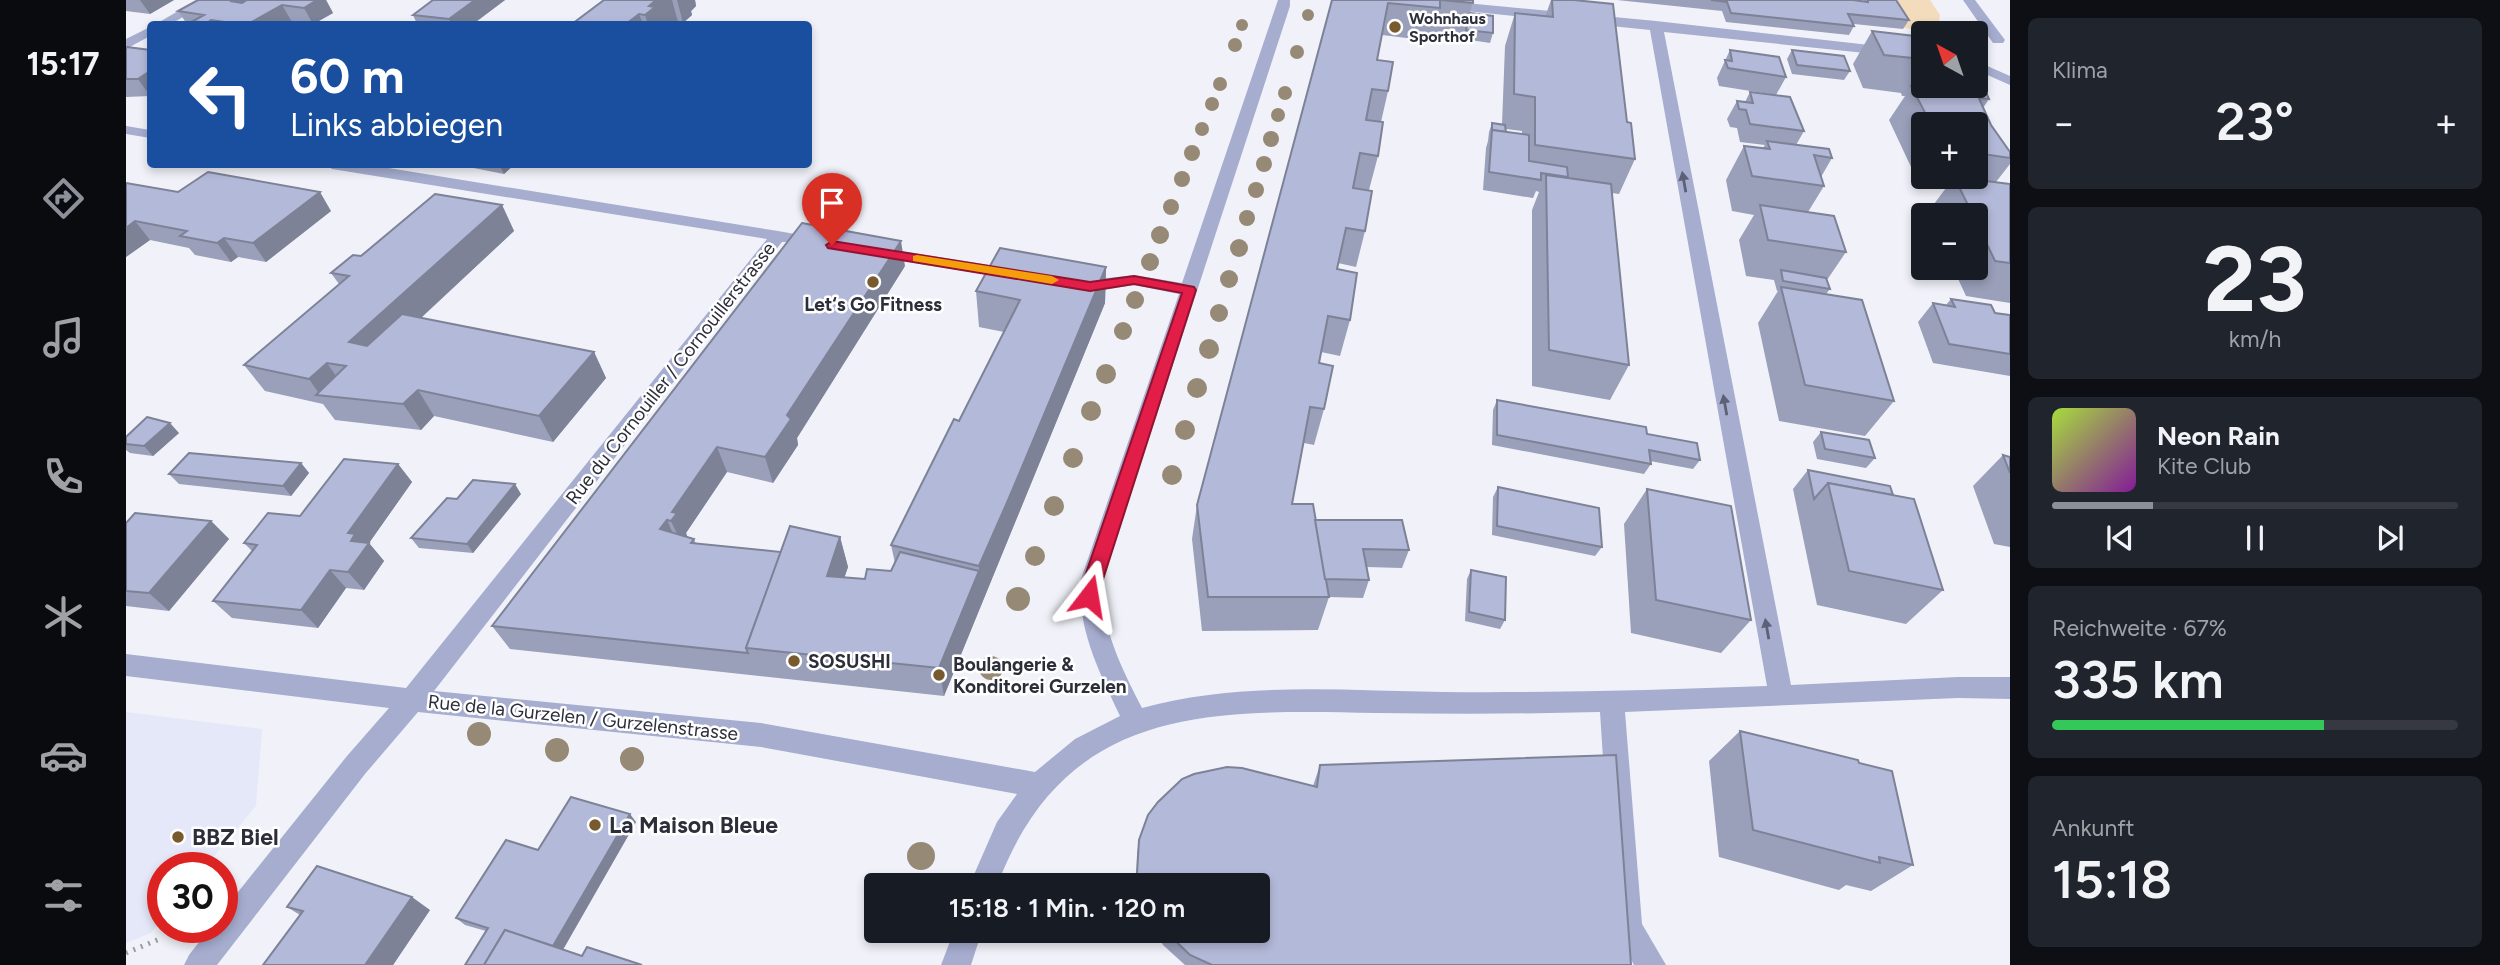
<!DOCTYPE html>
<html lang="de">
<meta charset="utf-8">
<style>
body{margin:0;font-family:Figtree,sans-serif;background:#20242c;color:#f1f3f6;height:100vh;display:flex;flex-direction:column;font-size:26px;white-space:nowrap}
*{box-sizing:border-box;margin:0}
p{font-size:23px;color:#9ea1a6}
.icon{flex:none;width:38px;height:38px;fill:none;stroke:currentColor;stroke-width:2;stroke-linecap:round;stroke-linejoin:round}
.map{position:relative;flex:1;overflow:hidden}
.sheet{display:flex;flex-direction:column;gap:18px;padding:18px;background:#0d0f14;width:490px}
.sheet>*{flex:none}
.banner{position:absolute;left:21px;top:21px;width:665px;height:147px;border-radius:7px;box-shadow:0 4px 10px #0003;background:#1a4fa0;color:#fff;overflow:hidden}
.needle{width:46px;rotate:320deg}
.buttons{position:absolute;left:1785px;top:21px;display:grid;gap:14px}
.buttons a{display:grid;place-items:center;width:77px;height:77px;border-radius:7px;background:#171b24;box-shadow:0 4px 10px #0003;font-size:35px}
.speed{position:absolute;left:21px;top:852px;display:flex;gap:14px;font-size:35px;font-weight:700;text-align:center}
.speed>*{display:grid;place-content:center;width:91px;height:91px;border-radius:50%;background:#171b24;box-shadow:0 4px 10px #0003;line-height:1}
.speed .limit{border:10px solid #d22;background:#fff;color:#111}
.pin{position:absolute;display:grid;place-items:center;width:60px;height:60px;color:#fff;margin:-72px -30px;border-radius:50% 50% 50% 0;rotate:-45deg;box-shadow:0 0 7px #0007}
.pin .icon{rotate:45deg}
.me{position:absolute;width:77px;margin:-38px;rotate:14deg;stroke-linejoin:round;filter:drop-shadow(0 0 5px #0008)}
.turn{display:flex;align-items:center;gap:24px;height:147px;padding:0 28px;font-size:32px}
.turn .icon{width:91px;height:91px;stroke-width:2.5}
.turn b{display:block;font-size:49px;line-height:60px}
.big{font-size:52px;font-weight:600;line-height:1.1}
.sheet .card{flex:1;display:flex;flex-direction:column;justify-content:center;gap:10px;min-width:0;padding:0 24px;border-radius:10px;background:#20242c}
.sheet .dial{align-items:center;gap:0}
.dial b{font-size:91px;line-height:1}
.song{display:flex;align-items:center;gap:21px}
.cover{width:84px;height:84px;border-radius:10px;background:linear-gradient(135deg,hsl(80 70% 55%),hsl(290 70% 35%))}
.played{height:7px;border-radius:4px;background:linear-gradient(90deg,#8c9099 25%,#363941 25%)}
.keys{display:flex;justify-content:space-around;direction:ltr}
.heat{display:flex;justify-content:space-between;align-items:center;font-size:38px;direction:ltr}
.charge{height:10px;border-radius:5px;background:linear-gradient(90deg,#34c759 67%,#363941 0)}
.trip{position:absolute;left:738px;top:873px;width:406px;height:70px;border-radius:7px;background:#171b24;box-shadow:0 4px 10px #0003;font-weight:600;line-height:70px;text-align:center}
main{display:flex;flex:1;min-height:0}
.tabs{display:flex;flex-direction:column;width:126px;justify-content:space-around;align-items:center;background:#090b0e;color:#9ea1a6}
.tabs .icon{width:49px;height:49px}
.tabs .current{color:#8c9099}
.tabs b{font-size:32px;color:#f1f3f6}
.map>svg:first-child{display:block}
.built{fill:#e4e8f8}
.green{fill:#f3dcbc}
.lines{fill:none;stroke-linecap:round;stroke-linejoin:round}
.path{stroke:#9b9da6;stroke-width:5;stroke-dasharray:2 6;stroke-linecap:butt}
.minor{fill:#a6adcf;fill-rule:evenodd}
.tree{fill:#968a76}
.wall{fill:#9a9fba;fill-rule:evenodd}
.shaded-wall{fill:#7d8297}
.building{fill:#b3b9d8;stroke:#7d8297;stroke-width:2}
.oneway{fill:#5d6176}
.route{fill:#e11d48;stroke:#92132f;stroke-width:2}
.slow{fill:#f59e0b}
.poi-dot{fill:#775a2d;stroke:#fff;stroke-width:2.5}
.labels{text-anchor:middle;stroke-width:5;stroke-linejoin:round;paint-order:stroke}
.far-poi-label{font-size:16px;font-weight:bold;fill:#2c2e3a;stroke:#fff;text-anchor:start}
.poi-label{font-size:19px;font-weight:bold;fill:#2c2e3a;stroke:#fff;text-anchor:start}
.street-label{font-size:19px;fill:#2c2e3a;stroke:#fff}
.near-poi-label{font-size:23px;font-weight:bold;fill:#2c2e3a;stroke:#fff;text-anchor:start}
</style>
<main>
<nav class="tabs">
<b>15:17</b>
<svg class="icon current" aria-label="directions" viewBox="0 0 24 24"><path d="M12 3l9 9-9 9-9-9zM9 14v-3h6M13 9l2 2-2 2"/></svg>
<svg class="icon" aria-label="music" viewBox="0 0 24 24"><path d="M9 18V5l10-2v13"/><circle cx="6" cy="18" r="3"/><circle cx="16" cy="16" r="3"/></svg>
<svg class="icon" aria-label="phone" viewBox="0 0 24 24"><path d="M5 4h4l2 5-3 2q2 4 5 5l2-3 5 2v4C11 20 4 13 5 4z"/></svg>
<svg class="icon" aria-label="climate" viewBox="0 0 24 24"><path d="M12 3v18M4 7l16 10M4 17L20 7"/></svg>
<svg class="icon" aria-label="car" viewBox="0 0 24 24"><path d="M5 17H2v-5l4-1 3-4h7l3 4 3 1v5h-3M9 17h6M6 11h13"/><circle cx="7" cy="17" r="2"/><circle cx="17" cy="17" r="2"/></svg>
<svg class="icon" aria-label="filters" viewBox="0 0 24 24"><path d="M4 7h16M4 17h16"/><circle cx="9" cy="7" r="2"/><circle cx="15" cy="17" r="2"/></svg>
</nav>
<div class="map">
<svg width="1884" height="965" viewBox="0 0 1884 965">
<rect width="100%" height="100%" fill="#f1f2f9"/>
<polygon class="built" points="0,712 136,729 130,806 78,868 37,868 37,918 25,933 0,943"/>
<polygon class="green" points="1505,0 1804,0 1814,15 1813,21 1799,28 1788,29"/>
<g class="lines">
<polyline class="path" points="0,953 36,938"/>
<g class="minor">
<polygon points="71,0 86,0 45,24 30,24"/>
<path d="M1152 0H1164V6L977 579C974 627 995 666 1016 708 1114 681 1216 691 1317 692 1425 693 1533 690 1641 686L1524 30 1272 4 1266 0H1308L1530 21 1797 51V59L1538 32 1665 685 1832 677H1884V699L1832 698 1499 712 1516 924 1540 965H1508L1488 928 1474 712C1400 714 1326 714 1251 713 1086 710 939 703 871 886H843L871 822 891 794 635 747 292 712 239 774 91 965H58L63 955 84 928H96V912L221 756 263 708 0 676V654L280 688 641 239 206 169 199 164H238L652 231 669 234 671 238 669 242H656L308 691 635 723 909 772 949 739 994 716C973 671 951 630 955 579L1053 294 1008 285 964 292 945 288 942 284 951 278 964 280 1008 275 1056 283Z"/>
<polygon points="1837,0 1849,0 1879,40 1877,43 1867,43"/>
<polygon points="24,27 24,36 0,49 0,39"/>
<polygon points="1850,61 1884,76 1884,85 1850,70"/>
<polygon points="0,126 24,130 24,138 0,134"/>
<polygon points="750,247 888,269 897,274 888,279 744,256 742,252"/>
<polygon points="828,931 856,931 845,965 815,965"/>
</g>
</g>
<g class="tree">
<circle cx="1182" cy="15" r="6"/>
<circle cx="1116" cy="25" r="6"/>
<circle cx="1109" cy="45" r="7"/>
<circle cx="1171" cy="52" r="7"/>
<circle cx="1094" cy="84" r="7"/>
<circle cx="1159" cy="93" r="7"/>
<circle cx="1086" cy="104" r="7"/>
<circle cx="1152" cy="115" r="7"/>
<circle cx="1076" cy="129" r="7"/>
<circle cx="1145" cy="139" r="8"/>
<circle cx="1066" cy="153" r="8"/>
<circle cx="1138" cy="164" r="8"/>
<circle cx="1056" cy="179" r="8"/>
<circle cx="1130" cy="190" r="8"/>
<circle cx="1045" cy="207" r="8"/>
<circle cx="1121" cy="218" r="8"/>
<circle cx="1034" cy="235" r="9"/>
<circle cx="1113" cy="248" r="9"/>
<circle cx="1024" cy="262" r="9"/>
<circle cx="1103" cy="279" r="9"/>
<circle cx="1009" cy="300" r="9"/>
<circle cx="1093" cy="313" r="9"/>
<circle cx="997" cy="331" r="9"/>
<circle cx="1083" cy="349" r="10"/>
<circle cx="980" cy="374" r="10"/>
<circle cx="1071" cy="388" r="10"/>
<circle cx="965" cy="411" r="10"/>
<circle cx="1059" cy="430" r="10"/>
<circle cx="947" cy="458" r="10"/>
<circle cx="1046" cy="475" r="10"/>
<circle cx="928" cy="506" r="10"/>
<circle cx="909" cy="556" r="10"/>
<circle cx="892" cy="599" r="12"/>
<circle cx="865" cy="668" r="12"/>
<circle cx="353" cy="734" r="12"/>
<circle cx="431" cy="750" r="12"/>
<circle cx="506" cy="759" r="12"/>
<circle cx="795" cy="856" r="14"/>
</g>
<g class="wall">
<polygon points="0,0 48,0 24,14 0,11"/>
<polygon points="72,0 200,0 207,13 188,24 166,22 161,24 61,24 52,11"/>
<polygon points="307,0 379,0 347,24 291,24 287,15"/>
<polygon points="478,0 569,0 570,6 565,11 566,15 557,23 552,22 549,24 446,24"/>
<polygon points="1206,0 1347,0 1344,13 1367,33 1364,43 1338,39 1338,35 1307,33 1305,41 1256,35 1251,60 1262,91 1255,122 1252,156 1243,190 1239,231 1230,267 1212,263 1211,269 1224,320 1214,356 1195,352 1193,363 1198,409 1188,445 1178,443 1166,504 1189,520 1283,550 1276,568 1241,567 1243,580 1237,598 1203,597 1192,630 1076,631 1066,539 1071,505"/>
<path d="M1425 0H1448L1501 122 1509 159 1493 194 1486 193 1503 365 1484 400 1406 386V210L1413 192 1410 191 1407 198 1357 190 1360 148 1362 141 1363 132 1366 123 1376 124 1379 46 1389 13 1419 17ZM1380 129 1396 131V134L1380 132Z"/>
<polygon points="1491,0 1726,0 1737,1 1738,0 1770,0 1783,20 1777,29 1728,24 1728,26 1723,35 1600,22 1596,11"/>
<path d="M1746 31 1797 37V86H1850L1863 99 1857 108 1865 125 1884 152V164L1870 182 1884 184V303L1840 296 1827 268H1850V215H1804L1802 212 1820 188 1793 184 1763 120 1779 96H1776L1775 93 1737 88 1727 64ZM1797 124H1850V177H1797Z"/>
<polygon points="0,48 24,96 0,97"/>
<polygon points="1604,50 1660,77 1650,95 1593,86 1591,78"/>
<polygon points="1666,50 1724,71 1718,80 1666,74 1661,59"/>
<polygon points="1624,92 1678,131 1670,145 1706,158 1695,177 1698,186 1682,212 1720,252 1701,280 1704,289 1700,294 1768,401 1739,436 1653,421 1632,323 1652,291 1651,291 1648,280 1620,276 1613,240 1628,215 1606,211 1600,180 1618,146 1637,148 1639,145 1614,142 1611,128 1604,127 1601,119 1611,101 1619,102"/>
<polygon points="327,164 389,164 378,174"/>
<polygon points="0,183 52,192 205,211 140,262 112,257 105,262 69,255 63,248 24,240 0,257"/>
<polygon points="376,205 388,231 295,318 468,352 480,378 427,442 308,416 295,430 209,420 197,404 139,391 118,365 213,284 205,273 235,256"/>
<polygon points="779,266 671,438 672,445 647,483 601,472 560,533 561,537 568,539 570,544 655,552 714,537 722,567 718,578 739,579 765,571 769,563 765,545 833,421 878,332 853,327 850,291 980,267 979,303 818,696 384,649 366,626"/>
<polygon points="1825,299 1869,313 1884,315 1884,376 1807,363 1792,322 1807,303 1820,305"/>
<polygon points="1371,400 1521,434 1574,460 1567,469 1524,461 1525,464 1518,474 1366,445 1367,410"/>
<polygon points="1695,432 1749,458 1740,468 1691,459 1687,442"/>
<polygon points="53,433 27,456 4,453 0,450 0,437"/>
<polygon points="1877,455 1884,457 1884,547 1868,544 1847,486"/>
<polygon points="175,463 183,473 165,496 53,484 43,474"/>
<polygon points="272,464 286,482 243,543 258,561 238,590 220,588 192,628 106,618 87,601 126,551 118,543 174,516"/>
<polygon points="1682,470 1767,495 1817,590 1780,624 1691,605 1667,489"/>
<polygon points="1372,487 1476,547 1469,556 1366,535 1367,497"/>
<polygon points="1521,489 1625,620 1595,653 1505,633 1498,524"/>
<polygon points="395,494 347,553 293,548 285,538 331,499"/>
<polygon points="85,521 103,539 43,611 0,606 0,523"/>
<polygon points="1345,570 1379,620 1374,629 1339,621 1341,579"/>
<polygon points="1614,731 1733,763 1787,865 1745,891 1720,885 1713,890 1593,857 1583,761"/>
<polygon points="1194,765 1505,965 1059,965 1037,945 1029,931 1132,931 1132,886 1010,886 1011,854 1013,840 1187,786"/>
<polygon points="510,822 437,949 456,956 516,965 339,965 360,931 339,925 330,918 412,850"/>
<polygon points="161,907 304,910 267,965 137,965 174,915"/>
</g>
<g class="shaded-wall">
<polygon points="14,0 48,0 24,14"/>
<polygon points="107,0 129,0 115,18 104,1"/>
<polygon points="191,0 200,0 207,13 187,24 178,8"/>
<polygon points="349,0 379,0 347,24 326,24 323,19"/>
<polygon points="530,0 546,0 552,22 549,24 522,24 519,15 523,6"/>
<polygon points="551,0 569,0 570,6 565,11 566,15 557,23"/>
<polygon points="156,5 166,22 161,24 122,24"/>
<polygon points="513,14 517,24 500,24"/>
<polygon points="24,71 24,96 12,79"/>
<polygon points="373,164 389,164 378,174"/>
<polygon points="194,192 205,211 140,262 127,243"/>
<polygon points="376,205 388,231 241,368 223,342"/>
<polygon points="9,221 24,240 0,257 0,228"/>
<polygon points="98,238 112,257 105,262 91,243"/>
<polygon points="775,241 779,266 671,438 672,445 647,483 639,457 661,415"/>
<polygon points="980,267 979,303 818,696 813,668 853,571 853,566"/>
<polygon points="468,352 480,378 427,442 413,416"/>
<polygon points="201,363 219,389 194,395 183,379"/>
<polygon points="292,390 308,416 295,430 277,404"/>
<polygon points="44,423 53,433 27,456 18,446"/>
<polygon points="591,447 601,472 560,533 562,538 557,546 545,521 546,512"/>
<polygon points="175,463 183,473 165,496 157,486"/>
<polygon points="272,464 286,482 243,543 258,561 238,590 222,572 225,541 222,533"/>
<polygon points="389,484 395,494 347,553 341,544"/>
<polygon points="541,520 552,545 534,529"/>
<polygon points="85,521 103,539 43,611 23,593"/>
<polygon points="714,537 722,567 709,605 701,576"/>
<polygon points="204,570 220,588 192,628 175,610"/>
<polygon points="504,814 510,822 430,962 422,955"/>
<polygon points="286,897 304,910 267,965 239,965"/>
</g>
<g class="building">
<polygon points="72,0 107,0 104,1 116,3 121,0 191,0 178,8 156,5 122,24 112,24 85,20 81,23 67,21 78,15 52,11"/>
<polygon points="307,0 349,0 323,19 287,15"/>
<polygon points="478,0 530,0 523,6 529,7 519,15 513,14 500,24 446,24"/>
<polygon points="1206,0 1314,0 1314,8 1262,3 1251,60 1267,62 1262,91 1246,89 1240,120 1257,122 1252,156 1234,153 1227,188 1246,191 1239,231 1220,228 1211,269 1231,273 1224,320 1202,316 1193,363 1207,366 1198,409 1184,407 1166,504 1187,504 1203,597 1082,597 1071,505"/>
<polygon points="1314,0 1347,0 1347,3"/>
<polygon points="1426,0 1448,0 1487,4 1501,122 1505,123 1509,159 1409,145 1409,97 1388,94 1389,13 1427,17"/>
<polygon points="1585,0 1727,0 1742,2 1742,0 1770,0 1783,20 1722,14 1728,26 1605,13 1601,2"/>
<polygon points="1344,13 1367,16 1367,33 1340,30"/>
<polygon points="1746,31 1797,37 1797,61 1796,59 1758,55"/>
<polygon points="1,47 24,50 24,71 12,79 0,79 0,48"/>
<polygon points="1604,50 1653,57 1660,77 1602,68 1599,60 1606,61"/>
<polygon points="1666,50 1718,56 1724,71 1671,65"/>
<polygon points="1850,70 1863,99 1853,98 1851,94 1816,90 1814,86 1850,86"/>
<polygon points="1785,86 1851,94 1865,125 1884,152 1884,158 1850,153 1850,124 1805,124"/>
<polygon points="1624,92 1664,97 1678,131 1624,124 1620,110 1613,109 1611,101 1627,103"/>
<polygon points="1366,123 1379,125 1380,132 1366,130 1366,131"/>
<polygon points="1366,130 1403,135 1403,161 1441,167 1442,177 1415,173 1415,180 1363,172"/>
<polygon points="1641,141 1703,149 1706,158 1688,155 1698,186 1626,176 1618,146 1644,149"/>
<polygon points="82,172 194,192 127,243 98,238 91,243 54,236 61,231 9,221 0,228 0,183 52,192"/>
<polygon points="1420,175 1485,184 1503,365 1423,350"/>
<polygon points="1828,177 1884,184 1884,263 1869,261 1850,221 1850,215 1847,215"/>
<polygon points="309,194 376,205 223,342 241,346 276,314 468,352 413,416 292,390 277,404 190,395 220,366 201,363 183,379 118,365 223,276 205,273 227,255 235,256"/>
<polygon points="1634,205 1708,216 1720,252 1642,240"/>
<polygon points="676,223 775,241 661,415 665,419 639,457 591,447 546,512 551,513 545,521 541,520 534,529 568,539 565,543 655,552 620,648 622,653 366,626"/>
<polygon points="874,248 980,267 883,498 853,566 765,545 828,419 833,421 894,300 850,291"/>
<polygon points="1655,270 1700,278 1704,289 1657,281"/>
<polygon points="1655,287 1736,300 1768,401 1679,385"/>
<polygon points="1825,299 1865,305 1869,313 1884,315 1884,354 1823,344 1807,303 1829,307"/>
<polygon points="1371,400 1520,427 1521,434 1571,443 1574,460 1523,450 1525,464 1371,435"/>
<polygon points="21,417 44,423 18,446 0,444 0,437"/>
<polygon points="1695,432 1743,440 1749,458 1699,449"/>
<polygon points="63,453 175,463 157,486 43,474"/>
<polygon points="1877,455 1884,457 1884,473"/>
<polygon points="218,459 272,464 222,533 229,534 225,541 243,543 222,572 204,570 175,610 87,601 131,545 118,543 142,513 174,516"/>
<polygon points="1682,470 1764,486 1767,495 1702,483 1688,499"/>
<polygon points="347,480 389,484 341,544 285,538 321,498 331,499"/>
<polygon points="1702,483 1788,499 1817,590 1723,571"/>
<polygon points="1372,487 1473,508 1476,547 1371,526"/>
<polygon points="1521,489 1605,506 1625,620 1530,600"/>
<polygon points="9,513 85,521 23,593 0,591 0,523"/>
<polygon points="1189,520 1276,520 1283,550 1237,549 1243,580 1199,579"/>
<polygon points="664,526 714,537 701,576 739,579 741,569 765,571 774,552 853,571 813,668 620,648"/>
<polygon points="1345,570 1380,577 1379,620 1343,612"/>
<polygon points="1614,731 1732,760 1733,763 1766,771 1787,865 1753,857 1754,863 1627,830"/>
<polygon points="1490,755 1505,965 1086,965 1064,955 1039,931 1132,931 1132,886 1014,886 1011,874 1013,840 1022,815 1032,802 1056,779 1068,774 1101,767 1116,768 1191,787 1194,765"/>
<polygon points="445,797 504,814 427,946 379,930 358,965 339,965 362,928 330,918 380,840 412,850"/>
<polygon points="191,866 286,897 239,965 137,965 177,911 161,907"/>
<polygon points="379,930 456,956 461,947 516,965 358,965"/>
</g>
<defs><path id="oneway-solid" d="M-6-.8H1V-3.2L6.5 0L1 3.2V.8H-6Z" transform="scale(1.75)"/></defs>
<g class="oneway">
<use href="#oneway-solid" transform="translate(1558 182) rotate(-100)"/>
<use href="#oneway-solid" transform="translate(1599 405) rotate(-100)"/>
<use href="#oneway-solid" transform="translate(1641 629) rotate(-100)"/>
</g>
<polygon class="route" points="706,241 964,282 1008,276 1068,287 1070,290 970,601 963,603 957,601 955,596 958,579 1056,293 1008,284 964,291 702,248 700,245"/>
<polygon class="slow" points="791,255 926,276 933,280 926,284 787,261 787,256"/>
<g class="poi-dot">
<circle cx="1269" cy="27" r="7"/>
<circle cx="747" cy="282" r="7"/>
<circle cx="668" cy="661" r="7"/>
<circle cx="813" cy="675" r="7"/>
<circle cx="469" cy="825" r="7"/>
<circle cx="52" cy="837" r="7"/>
</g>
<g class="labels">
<g class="far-poi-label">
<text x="1283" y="24">Wohnhaus<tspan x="1283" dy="18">Sporthof</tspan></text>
</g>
<g class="poi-label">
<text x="747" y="311" text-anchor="middle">Let‘s Go Fitness</text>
<text x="682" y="668">SOSUSHI</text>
<text x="827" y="671">Boulangerie &amp;<tspan x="827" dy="22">Konditorei Gurzelen</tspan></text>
</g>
<g class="street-label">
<text transform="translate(544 373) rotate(-52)" y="7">Rue du Cornouiller / Cornouillerstrasse</text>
<text transform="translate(457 717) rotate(6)" y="7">Rue de la Gurzelen / Gurzelenstrasse</text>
</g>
<g class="near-poi-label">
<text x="483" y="833">La Maison Bleue</text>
<text x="66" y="845">BBZ Biel</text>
</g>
</g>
</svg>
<div class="buttons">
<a><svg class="needle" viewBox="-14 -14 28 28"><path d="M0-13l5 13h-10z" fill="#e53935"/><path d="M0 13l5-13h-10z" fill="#9ea1a6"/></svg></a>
<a>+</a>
<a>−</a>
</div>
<div class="speed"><div class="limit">30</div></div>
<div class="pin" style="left:706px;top:245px;background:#d93025"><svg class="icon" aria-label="arrive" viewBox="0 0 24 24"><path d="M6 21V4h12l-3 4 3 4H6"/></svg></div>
<svg class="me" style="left:963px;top:596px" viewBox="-20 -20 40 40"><path d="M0-17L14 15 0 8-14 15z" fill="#e11d48" stroke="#fff" stroke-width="4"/></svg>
<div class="trip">15:18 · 1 Min. · 120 m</div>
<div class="banner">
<div class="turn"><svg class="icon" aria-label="left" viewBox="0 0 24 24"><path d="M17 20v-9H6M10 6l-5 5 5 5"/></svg><div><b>60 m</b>Links abbiegen</div></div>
</div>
</div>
<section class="sheet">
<div class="card"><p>Klima</p>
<div class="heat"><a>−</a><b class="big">23°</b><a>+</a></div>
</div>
<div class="card dial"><b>23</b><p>km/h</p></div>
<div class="card">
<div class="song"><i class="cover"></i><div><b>Neon Rain</b><p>Kite Club</p></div></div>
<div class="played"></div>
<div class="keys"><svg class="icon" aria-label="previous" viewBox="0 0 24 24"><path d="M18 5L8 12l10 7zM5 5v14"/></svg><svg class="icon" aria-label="pause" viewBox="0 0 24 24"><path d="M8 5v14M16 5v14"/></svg><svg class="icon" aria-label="next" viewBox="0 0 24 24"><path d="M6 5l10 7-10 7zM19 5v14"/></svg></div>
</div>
<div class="card"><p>Reichweite · 67%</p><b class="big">335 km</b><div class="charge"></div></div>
<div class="card"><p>Ankunft</p><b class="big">15:18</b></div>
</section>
</main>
